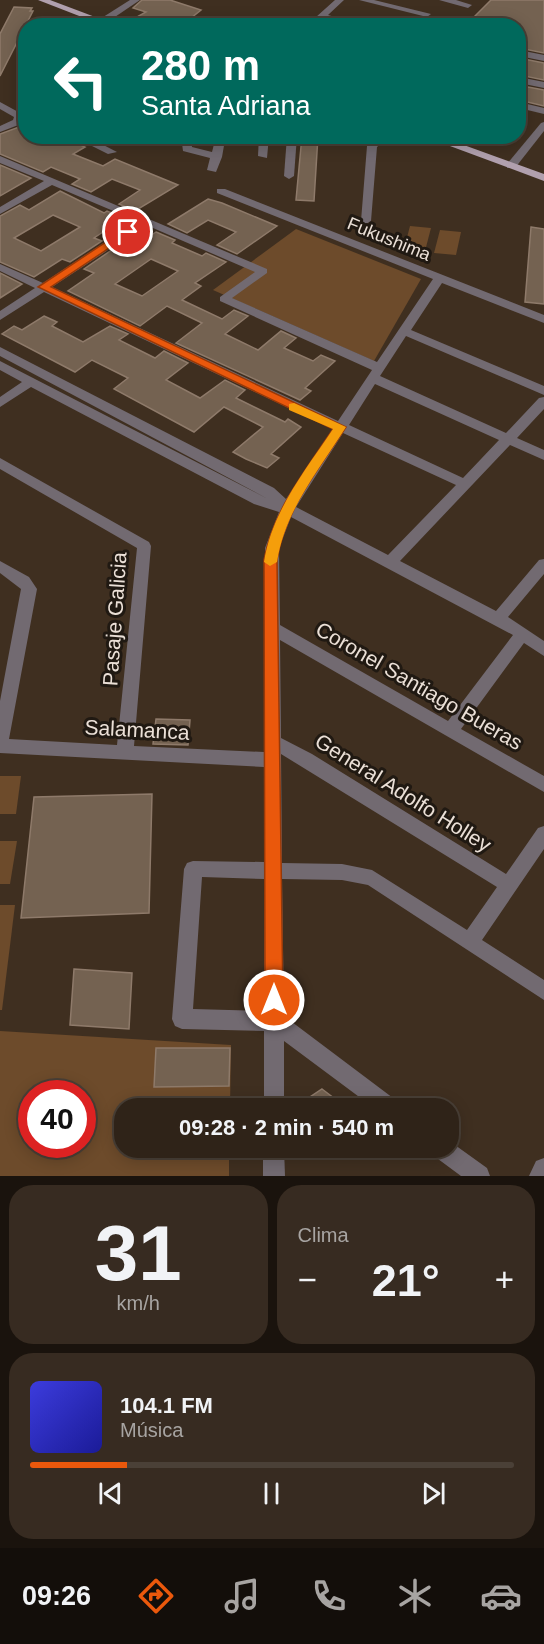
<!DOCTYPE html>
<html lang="es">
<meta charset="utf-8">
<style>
body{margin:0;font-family:Arial,sans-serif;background:#372b21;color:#f1f3f6;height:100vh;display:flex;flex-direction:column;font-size:22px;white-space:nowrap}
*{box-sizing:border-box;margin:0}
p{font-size:20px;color:#a7a4a2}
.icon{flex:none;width:33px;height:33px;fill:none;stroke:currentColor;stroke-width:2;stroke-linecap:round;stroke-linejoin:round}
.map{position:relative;height:1176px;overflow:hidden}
.details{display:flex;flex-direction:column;gap:9px;padding:9px;background:#1a130d;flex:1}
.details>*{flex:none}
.guide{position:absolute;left:18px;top:18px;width:508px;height:126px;border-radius:24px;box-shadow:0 3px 15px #0003,0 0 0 2px #4a4037;background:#00695c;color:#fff;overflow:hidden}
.speed{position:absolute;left:18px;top:1080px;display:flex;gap:12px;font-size:30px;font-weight:700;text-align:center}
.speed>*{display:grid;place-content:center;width:78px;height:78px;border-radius:50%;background:#2f2318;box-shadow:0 3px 15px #0003,0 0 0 2px #4a4037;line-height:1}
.speed .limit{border:9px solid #d22;background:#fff;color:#111}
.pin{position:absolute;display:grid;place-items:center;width:51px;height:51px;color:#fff;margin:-26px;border:3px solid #fff;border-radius:50%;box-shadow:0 2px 6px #0007}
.me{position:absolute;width:66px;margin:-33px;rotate:0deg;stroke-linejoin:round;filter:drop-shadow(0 0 4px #0008)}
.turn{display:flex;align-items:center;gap:21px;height:126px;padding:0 24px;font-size:27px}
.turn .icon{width:78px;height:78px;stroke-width:2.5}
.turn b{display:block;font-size:42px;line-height:51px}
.big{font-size:45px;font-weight:800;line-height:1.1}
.details .card{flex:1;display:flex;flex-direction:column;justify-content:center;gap:9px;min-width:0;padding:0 21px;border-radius:24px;background:#372b21}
.details .dial{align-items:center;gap:0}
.dial b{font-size:78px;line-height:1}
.song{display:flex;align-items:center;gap:18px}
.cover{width:72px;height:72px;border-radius:9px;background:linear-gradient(135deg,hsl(240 70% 55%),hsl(240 70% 35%))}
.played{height:6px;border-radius:3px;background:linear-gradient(90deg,#ea580c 20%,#4a4037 20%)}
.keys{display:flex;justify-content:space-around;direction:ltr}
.heat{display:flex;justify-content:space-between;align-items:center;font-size:33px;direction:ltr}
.details .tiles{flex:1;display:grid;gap:9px;grid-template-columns:1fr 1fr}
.card:last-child{grid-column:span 2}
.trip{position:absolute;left:114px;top:1098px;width:345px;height:60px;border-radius:24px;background:#2f2318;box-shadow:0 3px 15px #0003,0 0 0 2px #4a4037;font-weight:800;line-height:60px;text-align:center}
.tabs{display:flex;height:96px;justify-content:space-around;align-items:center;background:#130e0a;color:#a7a4a2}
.tabs .icon{width:42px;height:42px}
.tabs .active{color:#ea580c}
.tabs b{font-size:27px;color:#f1f3f6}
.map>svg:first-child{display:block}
.green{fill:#6d4b2b;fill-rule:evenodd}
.building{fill:#746251;stroke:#8e7a6a;stroke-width:1.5;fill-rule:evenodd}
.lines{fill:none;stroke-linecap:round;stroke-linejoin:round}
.minor{fill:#726a71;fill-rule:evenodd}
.major{fill:#b1a0ae;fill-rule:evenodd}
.route{fill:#ea580c;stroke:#983908;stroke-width:1.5}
.slow{fill:#f59e0b}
.labels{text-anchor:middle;stroke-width:6;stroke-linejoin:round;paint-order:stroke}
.far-street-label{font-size:18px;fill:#ebe0d7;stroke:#201912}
.street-label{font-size:21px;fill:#ebe0d7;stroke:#201912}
</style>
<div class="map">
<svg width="544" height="1176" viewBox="0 0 544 1176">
<rect width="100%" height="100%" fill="#3f2f20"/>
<g class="green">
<polygon points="410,226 431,228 425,251 404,249"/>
<polygon points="296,229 421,279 374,361 213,290"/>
<polygon points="440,230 461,232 456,255 434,253"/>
<polygon points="0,776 21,776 16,814 0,814"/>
<polygon points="0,841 17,841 10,884 0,884"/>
<polygon points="0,905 15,905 2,1010 0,1010"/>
<path d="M0 1031 231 1045 230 1108H124V1148H229V1176H0ZM32 1094H82V1144H32Z"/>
</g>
<g class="building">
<polygon points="142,0 170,0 201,10 181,26 157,26 135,18 146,12 133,8"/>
<polygon points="491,0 544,0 544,53 519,48 519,26 465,26"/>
<polygon points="14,7 32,8 30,11 33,11 0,76 0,34"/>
<polygon points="519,58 544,63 544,80 519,75"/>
<polygon points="528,87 544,90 544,106 519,100"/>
<polygon points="23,122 26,136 60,136 85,147 73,154 103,166 115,159 178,185 135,211 119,204 140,190 112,179 91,192 72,184 80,179 51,167 43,172 0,154 0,134 22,126"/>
<polygon points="302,136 318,136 314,201 296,200"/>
<polygon points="0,165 31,178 0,196"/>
<path d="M60 191 104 213 107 211 124 218 94 238 102 241 70 262 62 259 34 277 0 262V216L20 205 29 210ZM53 215 80 227 41 251 14 238Z"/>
<polygon points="208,199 222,203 277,226 237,254 217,245 236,232 208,220 187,233 168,224"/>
<polygon points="531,227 544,229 544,304 525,302"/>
<path d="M156 232 175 240 172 243 202 256 206 253 226 262 195 283 201 286 182 300 222 319 234 310 248 316 225 334 258 350 281 331 296 338 284 348 313 361 321 355 335 361 305 388 311 391 300 400 176 343 202 323 167 306 140 326 68 291 94 273 84 269 116 247 126 252ZM151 259 178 271 142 296 115 284Z"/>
<polygon points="0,273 22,284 0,298"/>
<polygon points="44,316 57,322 52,326 83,342 110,326 128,334 119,340 155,358 164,351 188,363 166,380 200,398 225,380 245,390 236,398 285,422 288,419 301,427 271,454 279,458 267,468 246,459 233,452 263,427 224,407 194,432 114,389 128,378 92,360 75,372 2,334 14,326 22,330"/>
<polygon points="156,719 190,720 188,745 153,744"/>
<polygon points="152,794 149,913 21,918 34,797"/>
<polygon points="74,969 132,973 129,1029 70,1025"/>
<polygon points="156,1048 230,1048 229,1086 154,1087"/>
<polygon points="322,1089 347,1108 310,1108 310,1097"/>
</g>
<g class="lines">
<g class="minor">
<polygon points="130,0 140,0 106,23 100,23 100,19"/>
<polygon points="335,0 344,0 328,15 367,26 350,26 323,19 316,26 306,26"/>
<polygon points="359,0 374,0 431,14 427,17"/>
<polygon points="439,0 456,0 472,5 468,8"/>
<polygon points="519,50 544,55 544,61 519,56"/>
<polygon points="519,77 544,82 544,88 519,83"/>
<polygon points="0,102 22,114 21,124 0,132 0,126 13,120 14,117 0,109"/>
<polygon points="519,102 544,108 544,114 519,108"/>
<polygon points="544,122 544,131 515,168 507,168 507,164 541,123"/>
<polygon points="72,136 86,136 117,152 108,154"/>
<polygon points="181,136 191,136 192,147 212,152 215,140 212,136 222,136 225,140 222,157 216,172 207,170 210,158 183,151"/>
<polygon points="259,136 269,136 267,158 258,156"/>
<polygon points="287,136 297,136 294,176 289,179 284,176"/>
<polygon points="377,136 389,136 377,147 371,221 366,224 361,221 367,146"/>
<path d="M0 156 267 269V273L232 298 377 362 433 279 217 193V189H225L544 315V323L442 283 411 330 544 386V395L406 336 380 376 506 433 539 398 544 397V409L517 438 544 450V460L510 445 400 561 496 611 539 560 544 559V574L508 617 544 641V656L524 643 461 729 544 776V792L280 640 281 738 312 754 506 874 538 828 544 826V849L482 940 544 980V1000L368 885 342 880 282 879 284 1016 397 1101 400 1108H374L284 1041V1108H264V1031L182 1029 175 1026 172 1019 184 869 187 863 193 861 264 862V767L0 753V701L21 589 0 573V561L29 577 37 589 9 739 117 745 137 548 0 469V458L149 542 151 546 134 746 264 752 265 548 279 512 254 504 31 387 0 407V397L22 382 0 370V361L268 499 0 356V347L274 488 286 499 333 429 44 292 0 320V311L35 288 0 271V264L43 283 137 221 52 185 0 214V207L44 181 0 163ZM146 225 255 272 220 297V301L372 370 338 421 52 287ZM375 384 499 440 463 478 349 425ZM343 433 456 485 388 555 296 507ZM291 517 513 635 448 721 280 625 279 548ZM281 754 497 887 467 930 372 870 342 864 282 863ZM202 877 264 879V1011L193 1009Z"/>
<polygon points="448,1140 487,1168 490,1176 461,1176 434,1156 432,1148 448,1148"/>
<polygon points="263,1148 284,1148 285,1176 263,1176"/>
<polygon points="544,1158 544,1176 529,1176 536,1161"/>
</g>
<g class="major">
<polygon points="38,0 50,0 119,26 105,26"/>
<polygon points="423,136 439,136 544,174 544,181"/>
</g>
</g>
<path class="route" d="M124 230 133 232 51 287 346 427C319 469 285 509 277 560L283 1000 280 1006 274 1008 268 1006 265 1000 264 560C273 510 306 470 333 429L38 287Z"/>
<path class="slow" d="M294 403 346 427C319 470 285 510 277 562L270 566 264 562C272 511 305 471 333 429L289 410V404Z"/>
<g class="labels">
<g class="far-street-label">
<text transform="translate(389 239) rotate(22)" y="6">Fukushima</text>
</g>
<g class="street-label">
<text transform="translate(115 619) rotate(-86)" y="7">Pasaje Galicia</text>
<text transform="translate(419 686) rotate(30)" y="7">Coronel Santiago Bueras</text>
<text transform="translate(137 730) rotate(3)" y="7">Salamanca</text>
<text transform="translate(403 793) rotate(32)" y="7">General Adolfo Holley</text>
</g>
</g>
</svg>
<div class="speed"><div class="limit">40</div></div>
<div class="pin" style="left:128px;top:232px;background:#d93025"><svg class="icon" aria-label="arrive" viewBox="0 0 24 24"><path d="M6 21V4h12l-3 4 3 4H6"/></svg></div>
<svg class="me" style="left:274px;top:1000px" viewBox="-20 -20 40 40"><circle r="17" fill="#ea580c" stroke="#fff" stroke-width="3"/><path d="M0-11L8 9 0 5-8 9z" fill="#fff"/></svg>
<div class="trip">09:28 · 2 min · 540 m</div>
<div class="guide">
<div class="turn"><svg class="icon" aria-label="left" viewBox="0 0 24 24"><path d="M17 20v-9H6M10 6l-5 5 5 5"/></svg><div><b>280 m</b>Santa Adriana</div></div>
</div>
</div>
<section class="details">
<div class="tiles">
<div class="card dial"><b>31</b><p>km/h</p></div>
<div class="card"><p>Clima</p>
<div class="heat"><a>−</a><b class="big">21°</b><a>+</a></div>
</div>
<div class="card">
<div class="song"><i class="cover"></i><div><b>104.1 FM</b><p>Música</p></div></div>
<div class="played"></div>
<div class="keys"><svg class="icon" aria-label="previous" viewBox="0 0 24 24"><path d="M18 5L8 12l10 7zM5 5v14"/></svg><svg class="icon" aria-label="pause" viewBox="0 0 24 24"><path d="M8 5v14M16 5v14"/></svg><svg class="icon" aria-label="next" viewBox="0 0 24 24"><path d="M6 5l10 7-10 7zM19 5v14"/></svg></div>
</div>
</div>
</section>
<nav class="tabs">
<b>09:26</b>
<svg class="icon active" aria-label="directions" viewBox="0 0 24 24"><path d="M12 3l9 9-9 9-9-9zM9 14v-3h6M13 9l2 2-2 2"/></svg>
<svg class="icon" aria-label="music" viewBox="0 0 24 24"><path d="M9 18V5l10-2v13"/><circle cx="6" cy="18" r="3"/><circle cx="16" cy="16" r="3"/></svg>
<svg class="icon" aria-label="phone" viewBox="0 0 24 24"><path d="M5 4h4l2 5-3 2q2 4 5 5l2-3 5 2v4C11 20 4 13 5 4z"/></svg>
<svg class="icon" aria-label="climate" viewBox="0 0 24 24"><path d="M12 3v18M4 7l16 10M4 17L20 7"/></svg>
<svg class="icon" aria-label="car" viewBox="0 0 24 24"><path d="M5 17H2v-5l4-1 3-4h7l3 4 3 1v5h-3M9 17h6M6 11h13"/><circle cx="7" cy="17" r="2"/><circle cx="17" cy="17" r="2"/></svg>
</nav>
